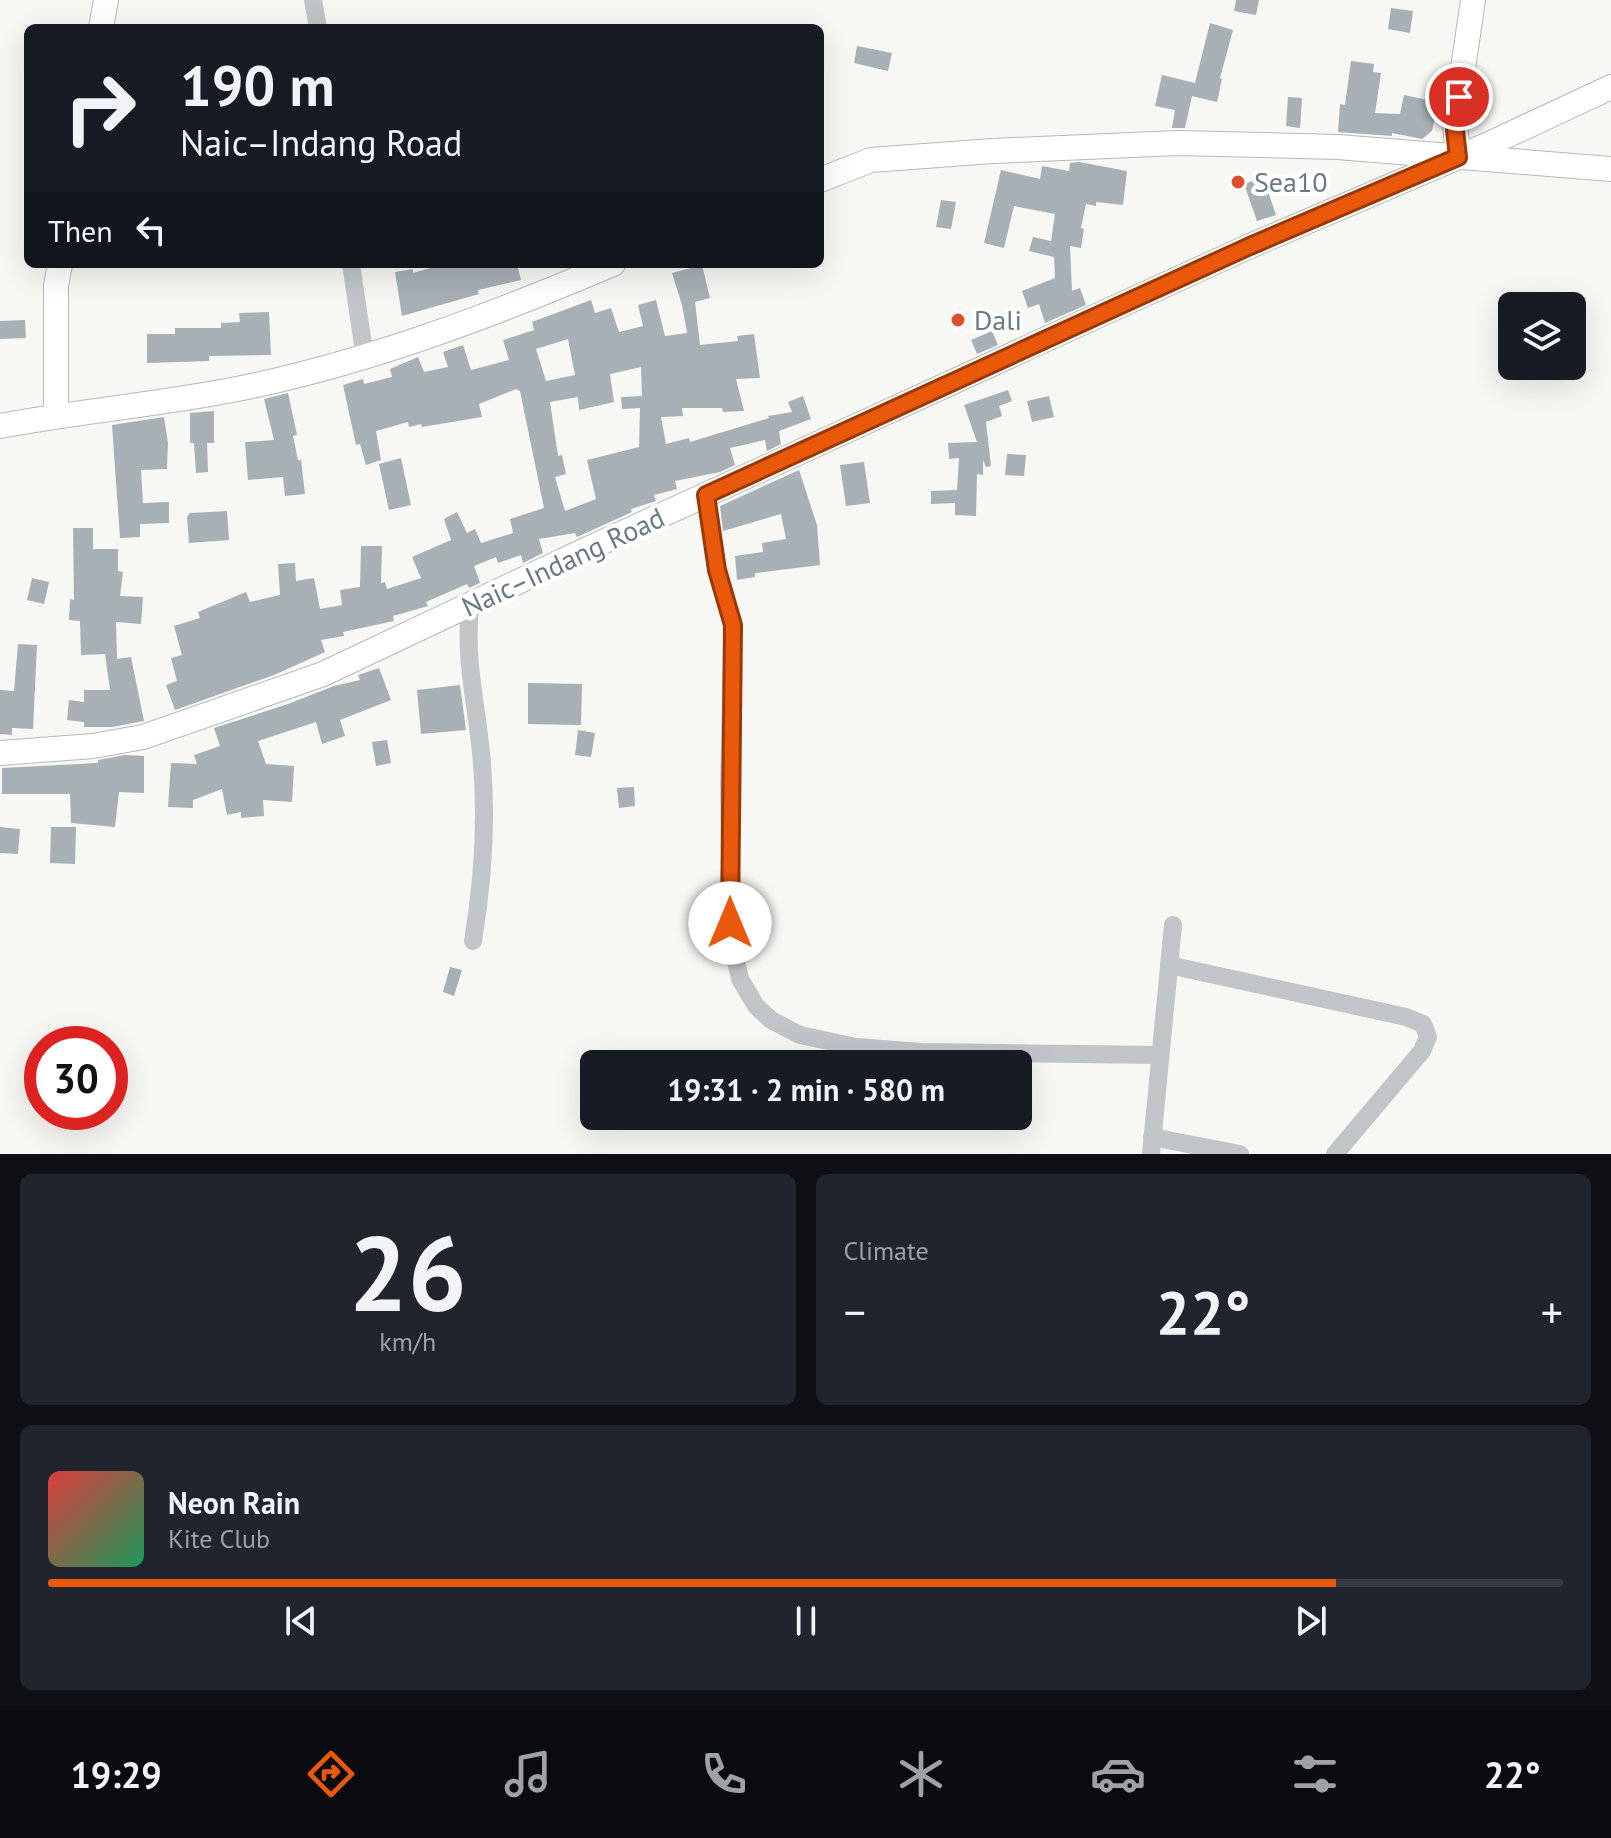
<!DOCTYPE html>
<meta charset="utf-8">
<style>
body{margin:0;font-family:"PT Sans",sans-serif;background:#20242c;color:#f1f3f6;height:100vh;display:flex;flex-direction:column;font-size:30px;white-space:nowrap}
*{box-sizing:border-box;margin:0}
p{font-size:26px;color:#9ea1a6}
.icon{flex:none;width:44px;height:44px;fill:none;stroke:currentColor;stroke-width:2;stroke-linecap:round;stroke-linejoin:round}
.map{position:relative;height:1154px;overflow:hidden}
.drawer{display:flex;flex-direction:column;gap:20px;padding:20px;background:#0d0f14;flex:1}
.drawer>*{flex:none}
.top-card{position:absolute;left:24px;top:24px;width:800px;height:244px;border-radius:12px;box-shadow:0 8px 32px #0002;background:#171b24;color:#f1f3f6;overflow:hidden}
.buttons{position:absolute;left:1498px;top:292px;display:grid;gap:16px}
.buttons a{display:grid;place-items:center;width:88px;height:88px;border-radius:12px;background:#171b24;box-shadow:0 8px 32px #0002;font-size:40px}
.speed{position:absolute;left:24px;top:1026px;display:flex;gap:16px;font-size:40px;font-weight:700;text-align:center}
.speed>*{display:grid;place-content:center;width:104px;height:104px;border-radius:50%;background:#171b24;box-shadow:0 8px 32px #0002;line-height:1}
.speed .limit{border:12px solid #d22;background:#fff;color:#111}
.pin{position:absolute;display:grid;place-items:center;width:68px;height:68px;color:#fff;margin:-34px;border:4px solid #fff;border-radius:50%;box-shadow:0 2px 8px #0007}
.me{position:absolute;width:88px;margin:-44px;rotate:0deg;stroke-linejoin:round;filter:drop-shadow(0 0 6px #0008)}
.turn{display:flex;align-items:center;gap:28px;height:168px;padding:0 24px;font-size:36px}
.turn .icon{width:104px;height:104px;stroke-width:2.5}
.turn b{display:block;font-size:56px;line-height:68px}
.then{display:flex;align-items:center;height:76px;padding:0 24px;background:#0003;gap:16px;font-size:30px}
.big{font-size:60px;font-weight:800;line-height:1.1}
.drawer .widget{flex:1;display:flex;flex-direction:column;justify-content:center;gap:12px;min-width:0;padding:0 28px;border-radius:12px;background:#20242c}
.drawer .dial{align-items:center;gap:0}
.dial b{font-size:104px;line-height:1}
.song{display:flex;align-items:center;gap:24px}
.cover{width:96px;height:96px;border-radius:12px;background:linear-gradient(135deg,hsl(0 70% 55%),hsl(150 70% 35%))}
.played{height:8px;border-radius:4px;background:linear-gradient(90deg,#ea580c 85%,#363941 85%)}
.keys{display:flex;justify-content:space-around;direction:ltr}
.heat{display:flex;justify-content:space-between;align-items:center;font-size:44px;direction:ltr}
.drawer .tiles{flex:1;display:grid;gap:20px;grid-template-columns:1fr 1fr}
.widget:last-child{grid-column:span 2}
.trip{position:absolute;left:580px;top:1050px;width:452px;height:80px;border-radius:12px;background:#171b24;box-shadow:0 8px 32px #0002;font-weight:800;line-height:80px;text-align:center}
.tab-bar{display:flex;height:128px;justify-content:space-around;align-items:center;background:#090b0e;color:#9ea1a6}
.tab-bar .icon{width:56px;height:56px}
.tab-bar .on{color:#ea580c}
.tab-bar b{font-size:36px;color:#f1f3f6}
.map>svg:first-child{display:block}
.building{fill:#a7b0b5;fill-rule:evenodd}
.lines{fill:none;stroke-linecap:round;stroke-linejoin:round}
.secondary-casing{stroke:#b3b9bd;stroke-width:26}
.street{stroke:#c1c5c8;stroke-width:18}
.secondary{stroke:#fff;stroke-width:24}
.route-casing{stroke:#983908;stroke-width:20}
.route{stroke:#ea580c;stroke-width:14}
.poi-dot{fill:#de4e2d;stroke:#fff;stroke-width:3}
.labels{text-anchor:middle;stroke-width:8;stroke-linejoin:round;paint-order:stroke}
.poi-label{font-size:28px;fill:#677984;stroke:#fff;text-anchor:start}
.street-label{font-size:28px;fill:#677984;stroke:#fff}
</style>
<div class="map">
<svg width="1611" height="1154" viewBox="0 0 1611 1154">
<rect width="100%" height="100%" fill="#f7f7f4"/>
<g class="building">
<polygon points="1236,0 1259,0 1256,15 1234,11"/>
<polygon points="1391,8 1413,11 1410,33 1388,29"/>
<polygon points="1210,23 1233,30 1220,78 1222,79 1217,102 1192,96 1185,128 1172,128 1175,110 1155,106 1162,75 1195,83"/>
<polygon points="857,46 892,53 888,71 854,63"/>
<polygon points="1351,61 1374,64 1373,72 1381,73 1375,113 1400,114 1404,95 1438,102 1432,131 1422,139 1392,133 1392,136 1338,132 1340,104 1345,105"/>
<polygon points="1288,97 1302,98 1300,128 1286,126"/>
<polygon points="1079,162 1127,171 1123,205 1096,202 1096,206 1086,204 1081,228 1084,229 1081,248 1070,246 1072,291 1080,288 1086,305 1045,323 1039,304 1028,308 1022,291 1055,278 1054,257 1029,251 1033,237 1051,241 1055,214 1014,206 1004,248 984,243 1001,170 1040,179 1042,166 1069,171 1070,163"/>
<polygon points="1263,177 1276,215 1257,221 1244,184"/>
<polygon points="941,200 956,202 951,229 936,227"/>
<polygon points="444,264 517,264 521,280 478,290 479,294 402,316 395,272 413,269 413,273"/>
<path d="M702 265 710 298 695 302 700 345 738 341 737 336 754 334 760 378 736 379 744 411 723 412 722 408H682L683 416 661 417 666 444 689 438 690 442 769 418 768 416 792 412 788 402 803 396 811 419 779 431 781 444 767 451 765 440 730 448 735 465 720 472 675 481 677 489 654 495 656 501 631 509 632 512 577 537 575 533 539 539 543 553 523 563 521 555 498 563 496 557 474 566 480 583 469 588 467 584 426 602 428 606 393 616 394 621 343 632 344 636 321 640 325 652 274 675 175 710 166 685 177 681 171 658 182 655 174 626 200 618 198 612 246 592 250 602 280 595 278 564 295 563 296 581 314 578 320 609 342 605 340 590 360 587 361 546H382L381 583 385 582 387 589 421 578 412 557 451 540 444 519 457 512 467 533 475 529 481 543 513 533 510 519 544 508 520 391 516 389 479 404 482 417 422 427 421 424 409 427 408 422 376 431 381 460 366 465 360 444 356 445 343 385 363 379 364 384 392 377 390 369 418 357 424 372 448 367 443 352 463 345 471 370 509 360 503 340 534 330 532 322 591 300 595 313 611 308 619 332 643 326 638 305 656 300 665 336 687 333 682 305 672 273ZM568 339 575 375 546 381 536 349ZM641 367 642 396 621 397 622 409 640 408 639 447 587 460 596 499 565 511 555 477 566 474 562 455 558 456 550 402 578 397 579 410 614 402 610 374Z"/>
<polygon points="269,312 271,355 209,356 209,361 147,363 147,334 175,334 175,328 221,328 221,323 240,322 239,313"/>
<polygon points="25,320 26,338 0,339 0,321"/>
<polygon points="992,331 998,345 977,354 971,340"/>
<polygon points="1008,390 1012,401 999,406 1002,416 986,422 991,466 986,467 983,460 983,475 977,474 976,516 955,515 955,503 931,504 931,491 957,490 959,458 949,459 948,443 977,442 964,405"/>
<polygon points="288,393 297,435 293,436 298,460 301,460 305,494 285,496 283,477 248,480 245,442 274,440 264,399"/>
<polygon points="1049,396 1054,417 1032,422 1027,401"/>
<polygon points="214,411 214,443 207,443 208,472 196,473 194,443 190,443 190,413"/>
<polygon points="164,417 168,443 167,469 141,470 143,503 169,502 169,523 140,524 140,537 120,538 112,425"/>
<polygon points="1007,454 1026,455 1024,476 1005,475"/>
<polygon points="401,458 411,505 389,510 379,464"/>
<polygon points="864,462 870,503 846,506 840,465"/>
<polygon points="799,470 817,525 820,565 755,573 755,577 737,580 735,556 763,552 762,543 786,539 781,514 723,531 720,506"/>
<polygon points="227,511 229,540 189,543 187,517 190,513"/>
<polygon points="73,528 93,528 93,549 118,549 118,571 123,572 120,596 143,597 141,624 116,622 117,659 131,657 144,721 112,727 84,727 84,722 67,720 69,700 84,702 84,690 110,690 105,654 81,655 80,621 69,620 70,599 74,600"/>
<polygon points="32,578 49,582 44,604 27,600"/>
<polygon points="18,644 37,645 33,729 12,728 12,735 0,734 0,690 14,691"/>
<polygon points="379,668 391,700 340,720 345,736 322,744 316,722 258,741 266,764 294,766 292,802 263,800 264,816 241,818 241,812 227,815 222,789 193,800 193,808 168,807 171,763 197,764 194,755 220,746 214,728 288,704 334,686 360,680 358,675"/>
<polygon points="528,683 582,684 581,725 528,724"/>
<polygon points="460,685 466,730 421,734 417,690"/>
<polygon points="578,730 595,733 591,757 575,755"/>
<polygon points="387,740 391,763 376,766 372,742"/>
<polygon points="125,755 144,756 144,793 119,792 115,827 71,823 70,794 2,794 2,768 98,763 98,760"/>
<polygon points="634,787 635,806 619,808 617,788"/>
<polygon points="0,827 20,829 18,854 0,853"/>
<polygon points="51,827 76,827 75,864 50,863"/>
<polygon points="450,967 462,970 454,996 443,992"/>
</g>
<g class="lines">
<g class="secondary-casing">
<g id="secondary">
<polyline points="101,28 106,0"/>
<polyline points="1458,157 1455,123 1473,0"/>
<polyline points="820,180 871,160 992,151 1178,143 1338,147 1611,169"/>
<polyline points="56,415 56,286 60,264"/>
<path d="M0 426C84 410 168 404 252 386 377 359 495 314 613 264"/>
<polyline points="0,753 93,746 143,737 323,674 581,552 1250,246 1489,144 1611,87"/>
</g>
</g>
<g class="street">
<polyline points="313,0 318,28"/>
<polyline points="351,264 365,358"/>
<polyline points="706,495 717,570 733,625 729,785 731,938 740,979 756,1006 771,1020 800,1035 856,1047 921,1052 1160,1055"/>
<path d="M470 607C464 663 478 709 482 764 487 825 483 881 473 941"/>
<polyline points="1169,965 1406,1017 1423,1024 1428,1037 1422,1051 1335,1154"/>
<polyline points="1152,1137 1240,1154"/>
<polyline points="1151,1154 1173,925"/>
</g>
<use href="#secondary" class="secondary"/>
</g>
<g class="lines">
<g class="route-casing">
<polyline id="route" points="730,923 733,625 717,570 706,495 1250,246 1458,157 1455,130 1459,97"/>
</g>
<use href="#route" class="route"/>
</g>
<g class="poi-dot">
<circle cx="1238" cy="182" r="8"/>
<circle cx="958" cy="320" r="8"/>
</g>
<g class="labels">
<g class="poi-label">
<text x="1254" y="192">Sea10</text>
<text x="974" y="330">Dali</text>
</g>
<g class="street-label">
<text transform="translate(563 562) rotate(-25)" y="10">Naic–Indang Road</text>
</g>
</g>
</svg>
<div class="buttons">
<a><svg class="icon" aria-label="layers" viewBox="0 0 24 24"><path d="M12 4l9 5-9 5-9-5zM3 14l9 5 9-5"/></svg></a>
</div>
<div class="speed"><div class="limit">30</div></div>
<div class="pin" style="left:1459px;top:97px;background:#d93025"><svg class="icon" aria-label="arrive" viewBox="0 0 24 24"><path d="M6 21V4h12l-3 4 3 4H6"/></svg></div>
<svg class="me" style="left:730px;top:923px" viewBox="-20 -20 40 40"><circle r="19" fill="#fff"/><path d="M0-13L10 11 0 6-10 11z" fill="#ea580c"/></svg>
<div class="trip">19:31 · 2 min · 580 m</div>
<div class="top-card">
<div class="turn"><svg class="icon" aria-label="right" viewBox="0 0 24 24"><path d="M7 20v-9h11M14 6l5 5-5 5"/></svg><div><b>190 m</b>Naic–Indang Road</div></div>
<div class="then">Then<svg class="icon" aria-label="left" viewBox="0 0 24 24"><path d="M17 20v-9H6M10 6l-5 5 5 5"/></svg></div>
</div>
</div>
<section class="drawer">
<div class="tiles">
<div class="widget dial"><b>26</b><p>km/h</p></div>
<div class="widget"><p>Climate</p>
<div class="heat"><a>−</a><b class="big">22°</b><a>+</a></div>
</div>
<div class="widget">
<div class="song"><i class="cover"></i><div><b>Neon Rain</b><p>Kite Club</p></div></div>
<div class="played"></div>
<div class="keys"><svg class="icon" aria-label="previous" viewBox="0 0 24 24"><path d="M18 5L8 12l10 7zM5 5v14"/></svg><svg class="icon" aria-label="pause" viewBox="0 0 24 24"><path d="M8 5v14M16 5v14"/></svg><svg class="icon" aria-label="next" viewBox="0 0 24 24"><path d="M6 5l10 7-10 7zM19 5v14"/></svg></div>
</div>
</div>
</section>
<nav class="tab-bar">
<b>19:29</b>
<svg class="icon on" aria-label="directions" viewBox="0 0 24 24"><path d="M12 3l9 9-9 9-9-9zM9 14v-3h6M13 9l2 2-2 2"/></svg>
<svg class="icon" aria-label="music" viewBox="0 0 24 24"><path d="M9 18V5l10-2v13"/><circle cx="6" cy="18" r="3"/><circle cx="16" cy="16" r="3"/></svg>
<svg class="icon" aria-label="phone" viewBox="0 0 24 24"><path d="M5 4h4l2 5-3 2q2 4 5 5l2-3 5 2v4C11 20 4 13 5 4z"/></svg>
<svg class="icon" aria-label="climate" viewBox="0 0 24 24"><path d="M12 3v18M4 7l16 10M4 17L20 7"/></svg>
<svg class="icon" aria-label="car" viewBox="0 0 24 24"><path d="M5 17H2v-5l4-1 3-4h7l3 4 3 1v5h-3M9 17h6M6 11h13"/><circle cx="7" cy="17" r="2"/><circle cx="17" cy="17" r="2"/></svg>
<svg class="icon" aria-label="filters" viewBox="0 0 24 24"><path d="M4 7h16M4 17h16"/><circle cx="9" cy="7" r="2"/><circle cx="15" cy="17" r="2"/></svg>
<b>22°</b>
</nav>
